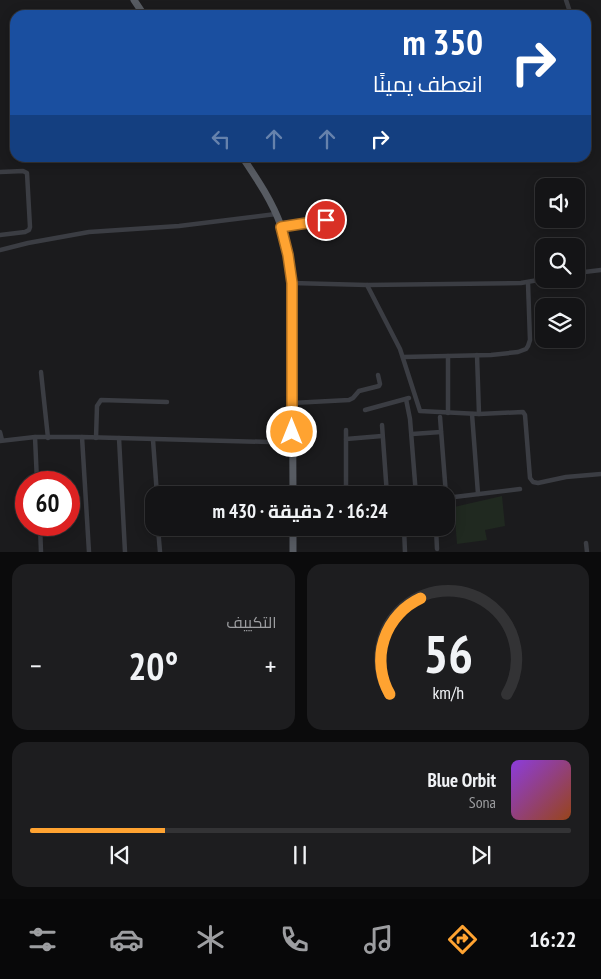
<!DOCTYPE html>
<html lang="ar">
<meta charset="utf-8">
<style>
body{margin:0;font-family:"PT Sans Narrow",Cairo,sans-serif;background:#1d1d1f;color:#f1f3f6;direction:rtl;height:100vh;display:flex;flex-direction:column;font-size:19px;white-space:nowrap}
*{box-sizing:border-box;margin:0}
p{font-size:16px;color:#9d9ea1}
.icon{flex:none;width:28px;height:28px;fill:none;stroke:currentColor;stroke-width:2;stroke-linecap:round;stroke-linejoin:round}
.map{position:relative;height:552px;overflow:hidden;direction:ltr}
.sheet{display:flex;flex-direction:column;gap:12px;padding:12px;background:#0b0b0c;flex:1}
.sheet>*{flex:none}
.hud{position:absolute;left:10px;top:10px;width:581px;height:152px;border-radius:15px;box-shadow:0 2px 12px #0003,0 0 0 1px #333335;direction:rtl;background:#1a4fa0;color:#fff;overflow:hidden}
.buttons{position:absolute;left:535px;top:178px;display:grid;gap:10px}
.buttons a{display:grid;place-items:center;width:50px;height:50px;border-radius:10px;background:#141416;box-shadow:0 2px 12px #0003,0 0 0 1px #333335;font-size:25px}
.speed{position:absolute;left:15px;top:471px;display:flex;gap:10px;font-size:25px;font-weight:700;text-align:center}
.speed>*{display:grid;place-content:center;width:65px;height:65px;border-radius:50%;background:#141416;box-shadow:0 2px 12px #0003,0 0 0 1px #333335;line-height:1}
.speed .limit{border:8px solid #d22;background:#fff;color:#111}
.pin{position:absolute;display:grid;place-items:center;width:42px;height:42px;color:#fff;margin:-21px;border:2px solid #fff;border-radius:50%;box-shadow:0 1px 5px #0007}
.me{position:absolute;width:55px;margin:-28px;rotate:0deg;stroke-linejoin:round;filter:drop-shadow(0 0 4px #0008)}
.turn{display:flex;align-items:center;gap:18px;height:105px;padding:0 25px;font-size:22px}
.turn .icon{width:65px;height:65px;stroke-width:2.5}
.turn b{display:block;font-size:35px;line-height:42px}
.lanes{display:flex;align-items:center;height:48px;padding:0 25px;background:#0003;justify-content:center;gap:25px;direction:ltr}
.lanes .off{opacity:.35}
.big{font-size:38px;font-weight:700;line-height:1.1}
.sheet .card{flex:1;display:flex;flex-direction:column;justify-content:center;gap:8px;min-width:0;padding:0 18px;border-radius:15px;background:#1d1d1f}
.sheet .dial{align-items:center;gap:0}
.dial svg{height:130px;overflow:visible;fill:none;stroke:#333335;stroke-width:7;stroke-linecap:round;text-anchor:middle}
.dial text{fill:#f1f3f6;stroke:none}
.song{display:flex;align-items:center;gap:15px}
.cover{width:60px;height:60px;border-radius:8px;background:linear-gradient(135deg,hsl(270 70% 55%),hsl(20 70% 35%))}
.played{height:5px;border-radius:2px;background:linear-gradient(90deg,#ffa331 25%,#333335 25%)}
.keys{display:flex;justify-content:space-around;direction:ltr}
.heat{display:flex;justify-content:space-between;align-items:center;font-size:28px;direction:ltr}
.sheet .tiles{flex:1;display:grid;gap:12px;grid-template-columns:1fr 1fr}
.card:last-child{grid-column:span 2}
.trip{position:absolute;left:145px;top:486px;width:310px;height:50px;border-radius:15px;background:#141416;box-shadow:0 2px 12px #0003,0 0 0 1px #333335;font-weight:700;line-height:50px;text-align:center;direction:rtl}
.menu{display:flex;height:80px;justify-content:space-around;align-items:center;background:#080809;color:#9d9ea1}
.menu .icon{width:35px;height:35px}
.menu .active{color:#ffa331}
.menu b{font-size:22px;color:#f1f3f6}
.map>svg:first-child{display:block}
.green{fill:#202920}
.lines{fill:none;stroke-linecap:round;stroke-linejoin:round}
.street{stroke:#3b3d43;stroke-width:4.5}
.primary{stroke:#575b62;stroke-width:7}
.route-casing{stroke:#a66a20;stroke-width:12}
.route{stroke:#ffa331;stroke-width:9}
</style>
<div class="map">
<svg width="601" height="552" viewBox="0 0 601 552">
<rect width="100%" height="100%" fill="#1b1b1d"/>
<polygon class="green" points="502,496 505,526 485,530 487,540 457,544 454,507"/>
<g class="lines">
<g class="street">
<polyline points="566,0 571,15"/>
<polyline points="0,172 23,171 27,173 30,227 29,230 25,232 0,235"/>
<polyline points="281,227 341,217"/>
<polyline points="0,250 28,243 89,232 179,226 276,214"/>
<polyline points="576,273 601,270"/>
<polyline points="292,283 367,285 521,283 544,279"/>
<polyline points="367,285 400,349 420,411 479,414 523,412 525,415 530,478 533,482 538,483 566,477 601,474"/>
<polyline points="477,355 479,414"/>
<polyline points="448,356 448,413"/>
<polyline points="403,357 491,355 518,352 526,349 528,346 530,340 528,283"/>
<polyline points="41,372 48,438"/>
<polyline points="406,399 410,419 416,495"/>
<polyline points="292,403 349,400 353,398 359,391 379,386 380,384 378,375"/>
<polyline points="365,410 409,398"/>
<polyline points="472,414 478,494"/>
<polyline points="440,417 446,495"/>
<polyline points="382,425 387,495"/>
<polyline points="346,430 346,495"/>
<polyline points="0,432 2,440"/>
<polyline points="412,434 441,432"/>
<polyline points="35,437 37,482"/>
<polyline points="96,438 97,406 101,400 167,402"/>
<polyline points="119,438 125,552"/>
<polyline points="346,439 382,436"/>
<polyline points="153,440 157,495"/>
<polyline points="0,441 35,437 82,437"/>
<polyline points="446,498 520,489"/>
<polyline points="40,525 41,552"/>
<polyline points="158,528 160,552"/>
<polyline points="404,528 405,552"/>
<polyline points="436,528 437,549"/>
<polyline points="586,543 587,552"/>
<polyline points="89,552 82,437 270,442 292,446"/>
</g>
<g class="primary">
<polyline points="134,0 144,15"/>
<path d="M243 158C257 179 272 201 281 226 287 244 290 264 292 283L293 495"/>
<polyline points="293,528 293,552"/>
</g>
</g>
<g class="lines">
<g class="route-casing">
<polyline id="route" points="292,432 292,283 288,255 281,227 326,220"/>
</g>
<use href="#route" class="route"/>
</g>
</svg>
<div class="buttons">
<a><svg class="icon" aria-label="sound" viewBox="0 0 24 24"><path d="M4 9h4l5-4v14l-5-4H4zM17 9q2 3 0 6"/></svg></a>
<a><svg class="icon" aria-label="search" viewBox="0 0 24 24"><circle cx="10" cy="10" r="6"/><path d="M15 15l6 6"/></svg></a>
<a><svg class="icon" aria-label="layers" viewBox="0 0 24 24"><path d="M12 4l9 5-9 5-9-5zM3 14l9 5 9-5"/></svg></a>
</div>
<div class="speed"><div class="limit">60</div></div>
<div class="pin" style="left:326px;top:220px;background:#d93025"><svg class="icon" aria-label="arrive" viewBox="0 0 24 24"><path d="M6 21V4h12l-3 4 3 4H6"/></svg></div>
<svg class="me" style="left:292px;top:432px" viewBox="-20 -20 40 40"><circle r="17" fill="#ffa331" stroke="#fff" stroke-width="3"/><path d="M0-11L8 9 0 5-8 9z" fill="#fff"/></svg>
<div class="trip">16:24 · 2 دقيقة · 430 m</div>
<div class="hud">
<div class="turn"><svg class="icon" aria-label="right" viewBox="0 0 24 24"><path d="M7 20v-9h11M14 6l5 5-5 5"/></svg><div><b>350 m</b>انعطف يمينًا</div></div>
<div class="lanes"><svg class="icon off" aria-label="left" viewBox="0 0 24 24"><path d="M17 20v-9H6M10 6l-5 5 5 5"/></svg><svg class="icon off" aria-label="ahead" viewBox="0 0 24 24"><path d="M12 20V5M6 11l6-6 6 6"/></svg><svg class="icon off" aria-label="ahead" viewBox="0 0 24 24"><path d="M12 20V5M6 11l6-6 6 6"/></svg><svg class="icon" aria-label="right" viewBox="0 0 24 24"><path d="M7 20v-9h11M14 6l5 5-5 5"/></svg></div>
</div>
</div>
<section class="sheet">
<div class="tiles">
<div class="card dial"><svg viewBox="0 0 100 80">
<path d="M14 69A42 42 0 1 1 86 69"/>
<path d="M14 69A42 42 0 0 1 33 10" stroke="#ffa331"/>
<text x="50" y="56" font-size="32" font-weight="700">56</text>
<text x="50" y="72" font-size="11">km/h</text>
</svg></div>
<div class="card"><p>التكييف</p>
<div class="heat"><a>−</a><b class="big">20°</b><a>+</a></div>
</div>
<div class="card">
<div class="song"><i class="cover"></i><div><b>Blue Orbit</b><p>Sona</p></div></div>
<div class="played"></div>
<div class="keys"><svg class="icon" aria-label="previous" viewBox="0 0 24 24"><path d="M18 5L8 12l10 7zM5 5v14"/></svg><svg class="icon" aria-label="pause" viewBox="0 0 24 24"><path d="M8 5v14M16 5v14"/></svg><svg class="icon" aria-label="next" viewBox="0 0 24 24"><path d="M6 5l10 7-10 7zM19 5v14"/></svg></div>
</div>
</div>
</section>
<nav class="menu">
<b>16:22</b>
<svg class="icon active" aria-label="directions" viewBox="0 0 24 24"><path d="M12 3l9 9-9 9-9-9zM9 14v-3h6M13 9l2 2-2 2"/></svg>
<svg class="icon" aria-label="music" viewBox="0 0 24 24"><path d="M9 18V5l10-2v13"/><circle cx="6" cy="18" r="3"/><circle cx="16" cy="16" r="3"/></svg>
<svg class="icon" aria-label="phone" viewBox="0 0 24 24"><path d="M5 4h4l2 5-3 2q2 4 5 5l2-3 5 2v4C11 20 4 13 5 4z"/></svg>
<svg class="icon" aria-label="climate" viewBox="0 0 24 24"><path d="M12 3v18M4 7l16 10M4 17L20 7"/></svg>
<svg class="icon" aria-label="car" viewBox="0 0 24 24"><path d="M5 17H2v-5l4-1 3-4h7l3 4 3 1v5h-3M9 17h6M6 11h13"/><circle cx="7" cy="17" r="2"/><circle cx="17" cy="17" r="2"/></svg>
<svg class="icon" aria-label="filters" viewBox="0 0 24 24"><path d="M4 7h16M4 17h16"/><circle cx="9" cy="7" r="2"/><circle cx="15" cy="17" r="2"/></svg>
</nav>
